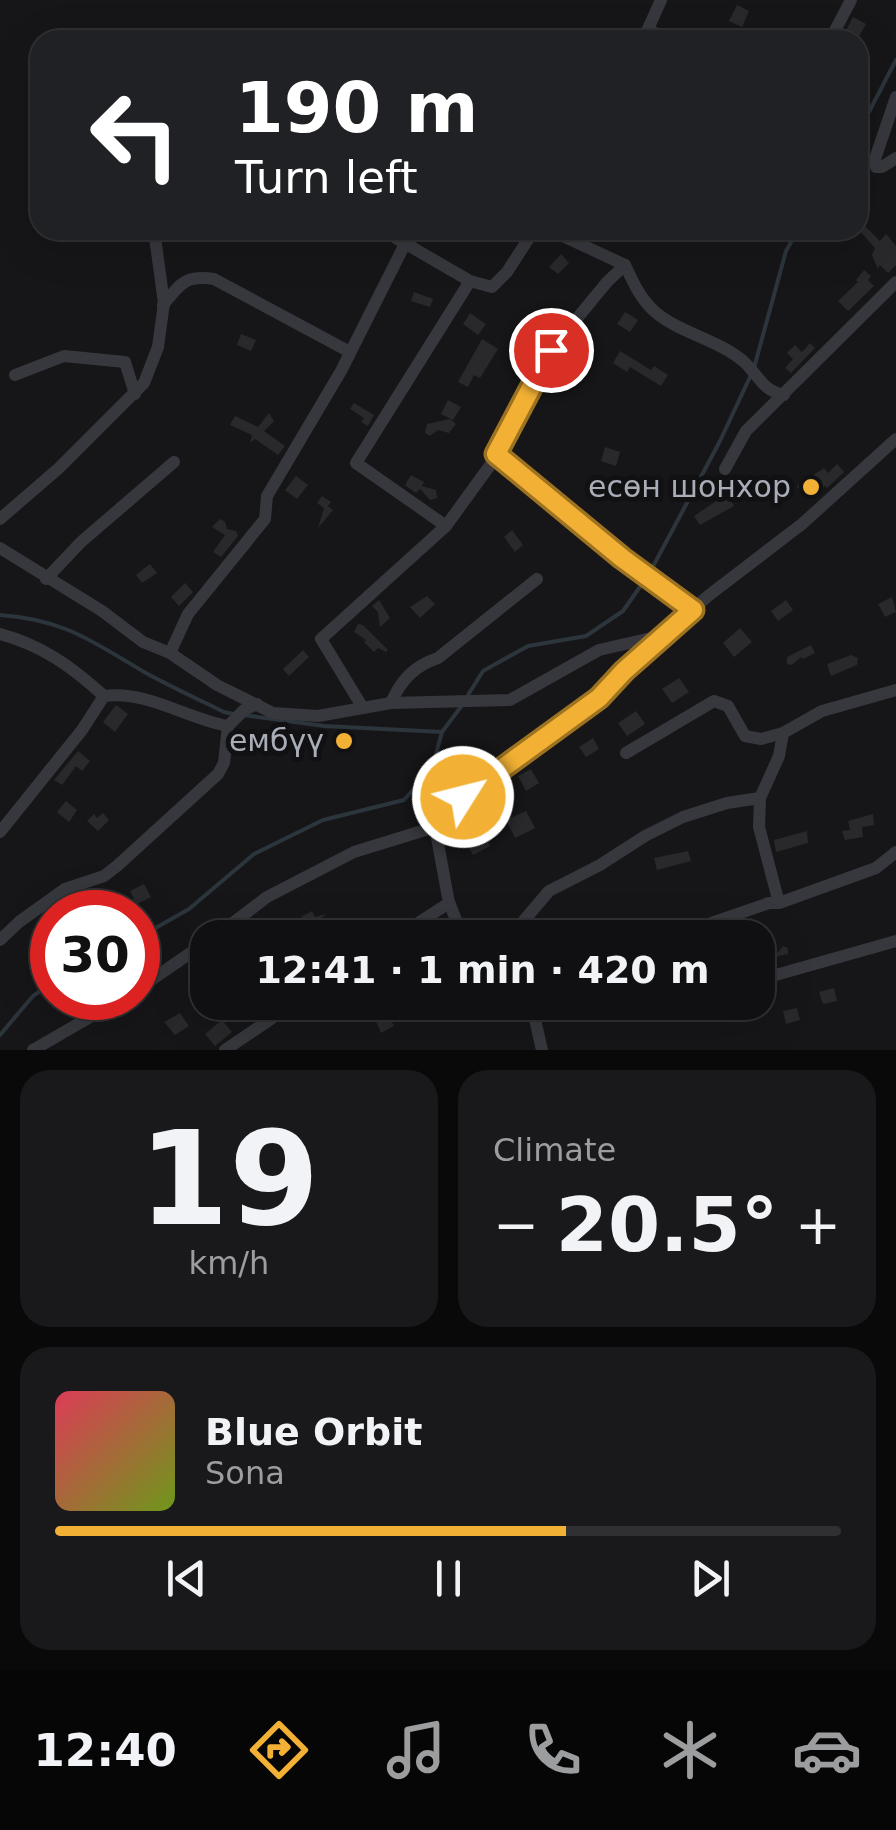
<!DOCTYPE html>
<meta charset="utf-8">
<style>
body{margin:0;font-family:"DejaVu Sans",sans-serif;background:#19191b;color:#f1f3f6;height:100vh;display:flex;flex-direction:column;font-size:38px;white-space:nowrap}
*{box-sizing:border-box;margin:0}
p{font-size:32px;color:#9c9d9f}
.icon{flex:none;width:55px;height:55px;fill:none;stroke:currentColor;stroke-width:2;stroke-linecap:round;stroke-linejoin:round}
.map{position:relative;height:1050px;overflow:hidden}
.side{display:flex;flex-direction:column;gap:20px;padding:20px;background:#09090a;flex:1}
.side>*{flex:none}
.hud{position:absolute;left:30px;top:30px;width:838px;height:210px;border-radius:30px;box-shadow:0 10px 40px #0002,0 0 0 2px #303032;background:#202124;color:#fff;overflow:hidden}
.speed{position:absolute;left:30px;top:890px;display:flex;gap:20px;font-size:50px;font-weight:700;text-align:center}
.speed>*{display:grid;place-content:center;width:130px;height:130px;border-radius:50%;background:#101012;box-shadow:0 10px 40px #0002,0 0 0 2px #303032;line-height:1}
.speed .limit{border:15px solid #d22;background:#fff;color:#111}
.pin{position:absolute;display:grid;place-items:center;width:85px;height:85px;color:#fff;margin:-42px;border:5px solid #fff;border-radius:50%;box-shadow:0 2px 10px #0007}
.me{position:absolute;width:110px;margin:-55px;rotate:54deg;stroke-linejoin:round;filter:drop-shadow(0 0 8px #0008)}
.turn{display:flex;align-items:center;gap:35px;height:210px;padding:0 40px;font-size:45px}
.turn .icon{width:130px;height:130px;stroke-width:2.5}
.turn b{display:block;font-size:70px;line-height:85px}
.big{font-size:75px;font-weight:800;line-height:1.1}
.side .tile{flex:1;display:flex;flex-direction:column;justify-content:center;gap:15px;min-width:0;padding:0 35px;border-radius:30px;background:#19191b}
.side .dial{align-items:center;gap:0}
.dial b{font-size:130px;line-height:1}
.song{display:flex;align-items:center;gap:30px}
.cover{width:120px;height:120px;border-radius:15px;background:linear-gradient(135deg,hsl(350 70% 55%),hsl(80 70% 35%))}
.played{height:10px;border-radius:5px;background:linear-gradient(90deg,#f2b134 65%,#303032 65%)}
.keys{display:flex;justify-content:space-around;direction:ltr}
.heat{display:flex;justify-content:space-between;align-items:center;font-size:55px;direction:ltr}
.side .tiles{flex:1;display:grid;gap:20px;grid-template-columns:1fr 1fr}
.tile:last-child{grid-column:span 2}
.trip{position:absolute;left:190px;top:920px;width:585px;height:100px;border-radius:30px;background:#101012;box-shadow:0 10px 40px #0002,0 0 0 2px #303032;font-weight:800;line-height:100px;text-align:center}
.tabs{display:flex;height:160px;justify-content:space-around;align-items:center;background:#060607;color:#9c9d9f}
.tabs .icon{width:70px;height:70px}
.tabs .active{color:#f2b134}
.tabs b{font-size:45px;color:#f1f3f6}
.map>svg:first-child{display:block}
.lines{fill:none;stroke-linecap:round;stroke-linejoin:round}
.stream{stroke:#2c353c;stroke-width:4}
.building{fill:#29292c}
.street{stroke:#37383d;stroke-width:12}
.route-casing{stroke:#9d7322;stroke-width:25}
.route{stroke:#f2b134;stroke-width:18}
.poi-dot{fill:#f2b134;stroke:#111113;stroke-width:4}
.labels{text-anchor:middle;stroke-width:10;stroke-linejoin:round;paint-order:stroke}
.poi-label{font-size:30px;fill:#a8adb8;stroke:#111113;text-anchor:end}
</style>
<div class="map">
<svg width="896" height="1050" viewBox="0 0 896 1050">
<rect width="100%" height="100%" fill="#161618"/>
<g class="lines">
<g class="stream">
<polyline points="858,133 896,60"/>
<polyline points="754,368 786,251 798,230"/>
<path d="M0 615C66 620 91 641 146 673 171 687 198 699 224 712L233 714"/>
<polyline points="468,695 483,671 528,646 586,636 623,611 649,574 720,441 750,377"/>
<polyline points="243,715 324,726 442,732"/>
<polyline points="138,938 189,909 254,854 323,820 404,800 432,768 442,732 463,704"/>
<polyline points="0,1035 33,996 52,983"/>
</g>
</g>
<g class="building">
<polygon points="737,5 749,11 742,27 729,21"/>
<polygon points="853,17 866,24 857,40 848,36 841,40"/>
<polygon points="864,225 880,241 886,234 896,246 896,265 888,273 880,265 878,269 872,255 875,248 859,230"/>
<polygon points="561,254 569,263 558,274 549,267"/>
<polygon points="864,270 871,276 868,280 874,286 848,311 838,301 858,282 856,280"/>
<polygon points="414,292 433,299 430,307 411,301"/>
<polygon points="625,312 638,320 630,332 617,324"/>
<polygon points="470,313 486,324 478,335 463,324"/>
<polygon points="241,334 256,340 251,351 237,345"/>
<polygon points="482,339 498,349 480,378 474,375 468,387 458,382"/>
<polygon points="810,343 815,348 791,373 785,368 793,359 787,353 795,345 802,352"/>
<polygon points="620,351 651,370 654,366 668,375 661,386 630,367 627,372 613,363"/>
<polygon points="448,400 461,407 453,420 441,414"/>
<polygon points="354,403 374,415 368,426 361,422 364,418 350,409"/>
<polygon points="269,413 274,421 264,431 285,446 278,455 255,439 250,443 252,435 230,425 235,416 258,427"/>
<polygon points="450,419 456,424 449,433 438,430 430,436 425,433 427,424"/>
<polygon points="605,447 620,452 616,466 601,461"/>
<polygon points="837,464 844,472 827,488 825,486 812,496 807,490 802,493 797,486 824,468 828,473"/>
<polygon points="411,475 424,482 422,486 436,490 437,498 430,500 420,489 416,493 405,485"/>
<polygon points="296,476 308,485 297,499 285,490"/>
<polygon points="727,494 734,506 700,525 694,516"/>
<polygon points="322,496 331,502 328,506 333,510 318,528 324,508 317,503"/>
<polygon points="220,519 225,522 227,529 236,531 238,536 221,557 213,552 225,535 212,527"/>
<polygon points="512,530 523,545 515,552 504,537"/>
<polygon points="150,564 157,573 142,583 136,575"/>
<polygon points="185,583 193,592 179,606 171,597"/>
<polygon points="427,596 435,604 420,618 410,607"/>
<polygon points="892,597 896,612 885,617 878,604"/>
<polygon points="379,600 390,618 380,627 378,612 372,606"/>
<polygon points="786,600 793,610 778,621 771,611"/>
<polygon points="358,624 363,625 388,650 386,652 378,648 374,652 364,642 366,640 354,632"/>
<polygon points="740,628 752,642 734,657 723,643"/>
<polygon points="811,645 815,653 803,659 801,657 792,665 787,664 787,657"/>
<polygon points="303,650 309,657 289,676 283,669"/>
<polygon points="851,655 858,658 857,665 831,676 827,664"/>
<polygon points="679,678 689,692 672,703 662,689"/>
<polygon points="116,705 128,714 115,732 103,722"/>
<polygon points="636,711 645,724 627,736 618,723"/>
<polygon points="593,738 599,749 586,757 579,747"/>
<polygon points="78,751 90,761 82,771 76,766 62,785 54,780"/>
<polygon points="531,769 539,783 526,791 518,776"/>
<polygon points="66,801 77,810 69,822 57,812"/>
<polygon points="526,811 535,828 515,838 506,820"/>
<polygon points="103,813 109,820 98,831 87,821 94,814 97,818"/>
<polygon points="873,814 874,825 862,827 863,837 845,840 842,831 850,830 848,821"/>
<polygon points="807,831 808,843 776,852 774,840"/>
<polygon points="485,837 490,846 473,855 468,846"/>
<polygon points="688,851 691,861 657,870 654,858"/>
<polygon points="144,884 151,897 137,904 135,901 122,912 107,912 134,899 130,891"/>
<polygon points="312,911 315,917 326,914 318,922 321,927 310,933 309,931 302,938 294,938 294,930 304,923 301,917"/>
<polygon points="783,946 788,948 788,954 774,957 776,964 762,968 759,956 772,952 774,957"/>
<polygon points="834,988 837,1001 823,1004 819,992"/>
<polygon points="797,1008 800,1020 786,1024 783,1011"/>
<polygon points="387,1012 394,1026 381,1033 375,1019"/>
<polygon points="180,1013 189,1026 175,1035 164,1022"/>
<polygon points="222,1020 232,1032 215,1046 205,1034"/>
</g>
<g class="lines">
<g class="street">
<polyline points="648,30 671,40"/>
<polyline points="643,40 661,0"/>
<polyline points="830,40 851,0"/>
<polyline points="896,97 875,159 876,167 882,167 896,158"/>
<polyline points="382,230 470,281 492,287 507,272 534,230"/>
<polyline points="550,230 625,265"/>
<path d="M163 305C181 283 185 275 214 279L350 352"/>
<polyline points="15,375 64,356 125,362 135,394"/>
<polyline points="496,454 622,557 693,610"/>
<polyline points="725,469 746,431 896,282"/>
<polyline points="0,519 59,468 144,383 158,347 164,303 154,230"/>
<polyline points="446,526 356,463 470,281"/>
<polyline points="0,548 102,611 143,642 170,653 217,685 273,713 318,716 391,703 510,700 599,650 660,636"/>
<polyline points="46,579 81,542 174,462"/>
<path d="M0 634C42 645 72 667 104 696"/>
<polyline points="170,653 188,614 265,519 267,496 341,371 405,244"/>
<path d="M391 703C401 680 414 666 438 658L537 579"/>
<path d="M363 708 321 639 446 526 491 464 551 350 607 282 625 265C633 282 640 298 654 311 679 333 717 339 743 361 759 375 761 390 784 395"/>
<polyline points="626,753 714,701 728,706 745,736 761,739 783,733"/>
<polyline points="760,798 779,756 783,733 822,711 896,690"/>
<path d="M0 832 82 730 104 696C147 690 187 719 228 726"/>
<polyline points="449,902 463,938"/>
<polyline points="700,927 769,903 779,903 876,868 896,852"/>
<polyline points="213,938 267,897 354,852 435,827"/>
<polyline points="395,938 449,903 435,827 463,797 599,698 624,671 708,596 802,524 896,439"/>
<polyline points="509,938 549,891 600,865 645,836 683,817 727,803 760,798 759,827 779,903"/>
<polyline points="0,940 19,922 65,889 104,876 117,866 218,774 224,763 228,726 244,710 257,704"/>
<polyline points="758,980 896,941"/>
<polyline points="138,989 208,941"/>
<polyline points="531,1002 542,1050"/>
<polyline points="33,1050 123,998"/>
<polyline points="225,1050 296,1002"/>
</g>
</g>
<g class="lines">
<g class="route-casing">
<polyline id="route" points="463,797 599,698 624,671 693,610 622,558 496,454 551,350"/>
</g>
<use href="#route" class="route"/>
</g>
<g class="poi-dot">
<circle cx="811" cy="487" r="10"/>
<circle cx="344" cy="741" r="10"/>
</g>
<g class="labels">
<g class="poi-label">
<text x="791" y="497">есөн шонхор</text>
<text x="324" y="751">ембүү</text>
</g>
</g>
</svg>
<div class="speed"><div class="limit">30</div></div>
<div class="pin" style="left:551px;top:350px;background:#d93025"><svg class="icon" aria-label="arrive" viewBox="0 0 24 24"><path d="M6 21V4h12l-3 4 3 4H6"/></svg></div>
<svg class="me" style="left:463px;top:797px" viewBox="-20 -20 40 40"><circle r="17" fill="#f2b134" stroke="#fff" stroke-width="3"/><path d="M0-11L8 9 0 5-8 9z" fill="#fff"/></svg>
<div class="trip">12:41 · 1 min · 420 m</div>
<div class="hud">
<div class="turn"><svg class="icon" aria-label="left" viewBox="0 0 24 24"><path d="M17 20v-9H6M10 6l-5 5 5 5"/></svg><div><b>190 m</b>Turn left</div></div>
</div>
</div>
<section class="side">
<div class="tiles">
<div class="tile dial"><b>19</b><p>km/h</p></div>
<div class="tile"><p>Climate</p>
<div class="heat"><a>−</a><b class="big">20.5°</b><a>+</a></div>
</div>
<div class="tile">
<div class="song"><i class="cover"></i><div><b>Blue Orbit</b><p>Sona</p></div></div>
<div class="played"></div>
<div class="keys"><svg class="icon" aria-label="previous" viewBox="0 0 24 24"><path d="M18 5L8 12l10 7zM5 5v14"/></svg><svg class="icon" aria-label="pause" viewBox="0 0 24 24"><path d="M8 5v14M16 5v14"/></svg><svg class="icon" aria-label="next" viewBox="0 0 24 24"><path d="M6 5l10 7-10 7zM19 5v14"/></svg></div>
</div>
</div>
</section>
<nav class="tabs">
<b>12:40</b>
<svg class="icon active" aria-label="directions" viewBox="0 0 24 24"><path d="M12 3l9 9-9 9-9-9zM9 14v-3h6M13 9l2 2-2 2"/></svg>
<svg class="icon" aria-label="music" viewBox="0 0 24 24"><path d="M9 18V5l10-2v13"/><circle cx="6" cy="18" r="3"/><circle cx="16" cy="16" r="3"/></svg>
<svg class="icon" aria-label="phone" viewBox="0 0 24 24"><path d="M5 4h4l2 5-3 2q2 4 5 5l2-3 5 2v4C11 20 4 13 5 4z"/></svg>
<svg class="icon" aria-label="climate" viewBox="0 0 24 24"><path d="M12 3v18M4 7l16 10M4 17L20 7"/></svg>
<svg class="icon" aria-label="car" viewBox="0 0 24 24"><path d="M5 17H2v-5l4-1 3-4h7l3 4 3 1v5h-3M9 17h6M6 11h13"/><circle cx="7" cy="17" r="2"/><circle cx="17" cy="17" r="2"/></svg>
</nav>
